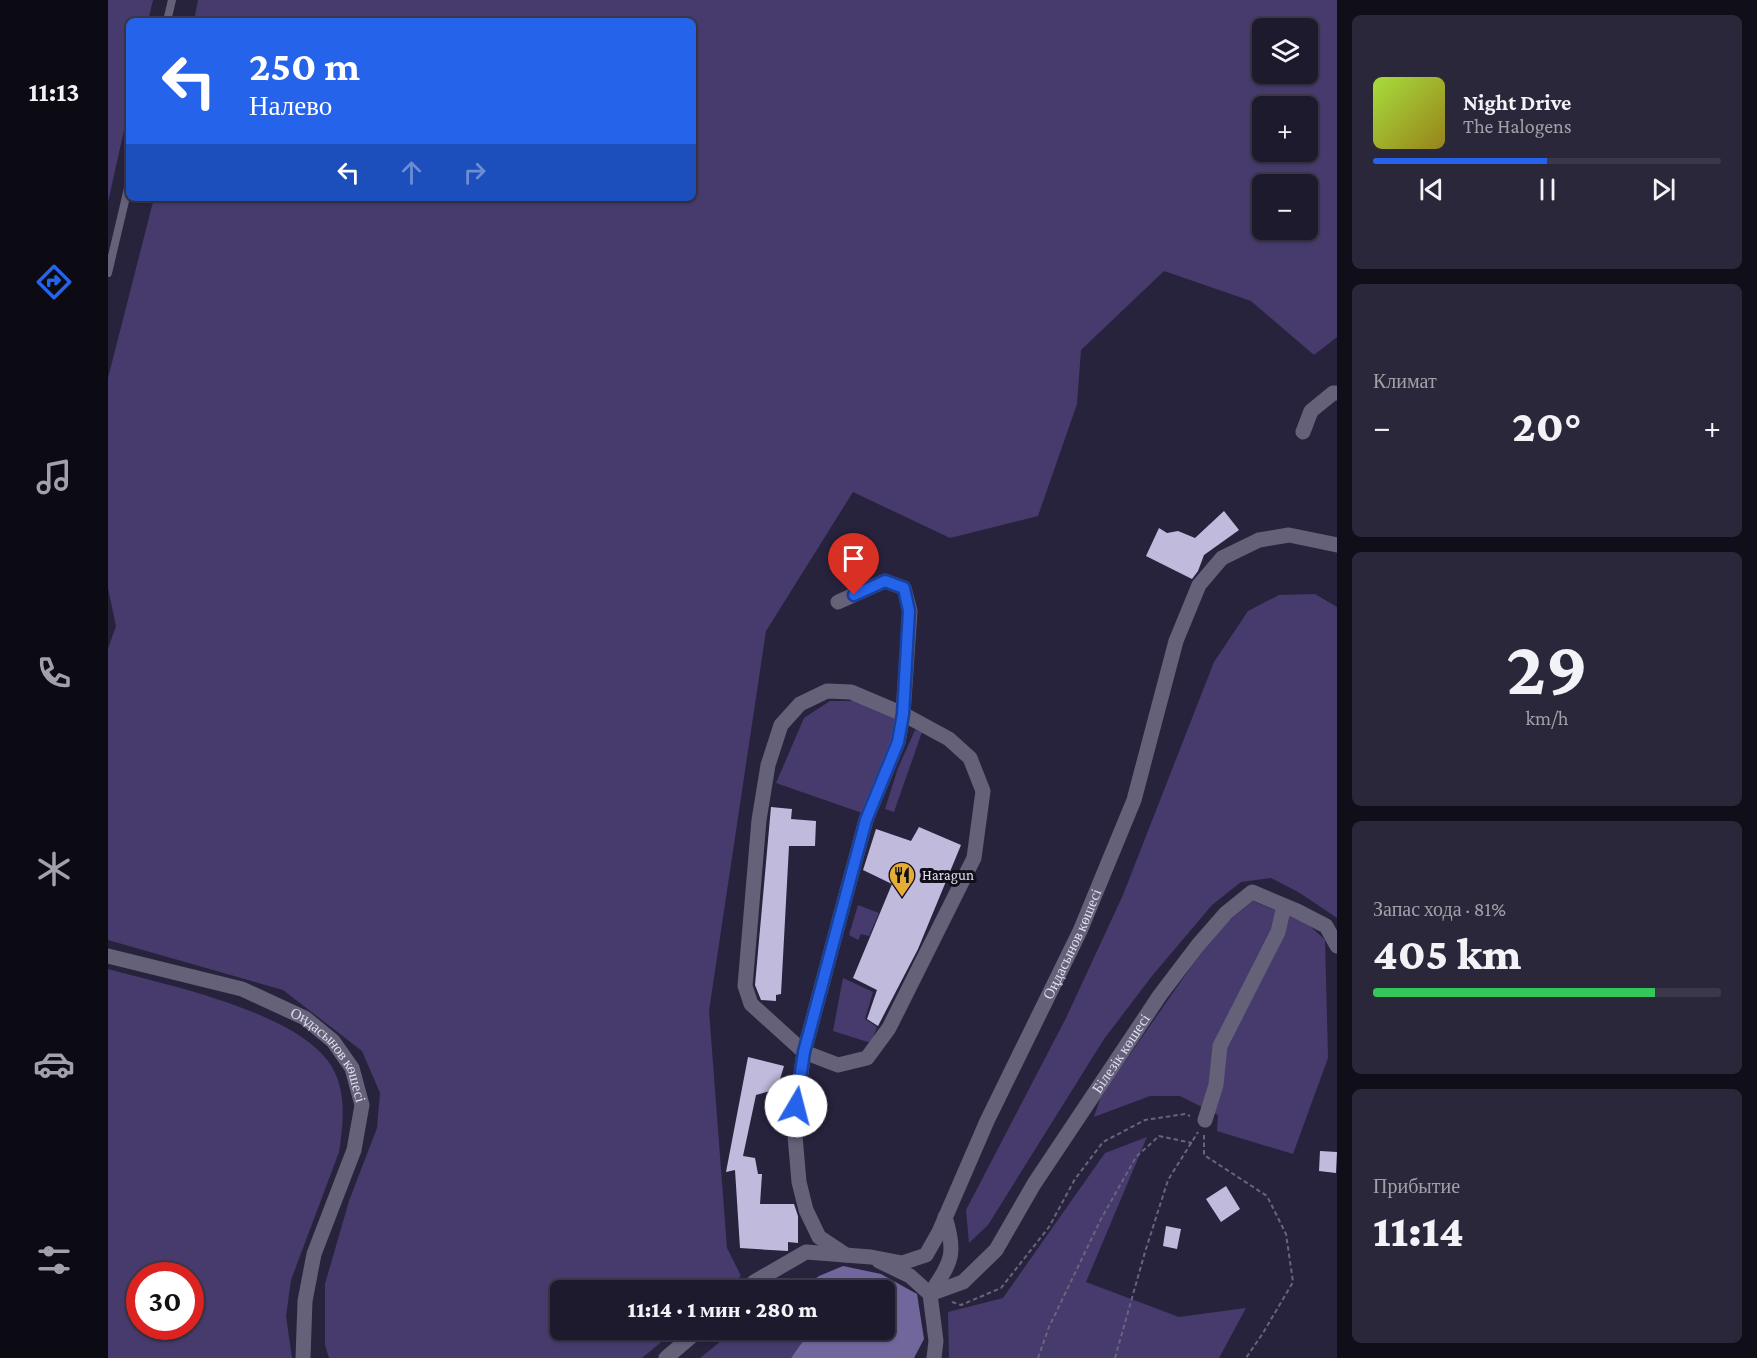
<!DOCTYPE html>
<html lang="ru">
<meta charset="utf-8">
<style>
body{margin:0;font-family:"Crimson Pro",serif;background:#2b273a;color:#f1f3f6;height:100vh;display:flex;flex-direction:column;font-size:22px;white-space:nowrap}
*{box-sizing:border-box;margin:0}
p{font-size:20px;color:#a1a1aa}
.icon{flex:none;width:33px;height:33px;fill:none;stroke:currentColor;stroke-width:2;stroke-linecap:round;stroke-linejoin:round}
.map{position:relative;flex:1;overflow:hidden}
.side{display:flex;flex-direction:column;gap:15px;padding:15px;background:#100e19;width:420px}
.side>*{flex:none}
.guide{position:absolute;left:18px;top:18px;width:570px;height:183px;border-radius:9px;box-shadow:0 2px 4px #0004,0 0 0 2px #3c384a;background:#2563eb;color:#fff;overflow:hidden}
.tools{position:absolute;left:1144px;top:18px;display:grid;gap:12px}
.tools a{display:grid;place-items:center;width:66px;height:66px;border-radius:9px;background:#1e1a2e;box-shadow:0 2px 4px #0004,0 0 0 2px #3c384a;font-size:30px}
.speed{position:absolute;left:18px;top:1262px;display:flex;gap:12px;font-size:30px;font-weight:700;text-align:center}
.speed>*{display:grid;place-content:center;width:78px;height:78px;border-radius:50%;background:#1e1a2e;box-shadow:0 2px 4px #0004,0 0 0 2px #3c384a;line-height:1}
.speed .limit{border:9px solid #d22;background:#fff;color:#111}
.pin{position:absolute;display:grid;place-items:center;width:51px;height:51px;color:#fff;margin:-62px -26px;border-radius:50% 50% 50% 0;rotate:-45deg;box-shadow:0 0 6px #0007}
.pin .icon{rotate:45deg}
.me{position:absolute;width:66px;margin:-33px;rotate:8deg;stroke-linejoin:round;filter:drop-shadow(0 0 4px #0008)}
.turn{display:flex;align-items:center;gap:21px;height:126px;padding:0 24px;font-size:27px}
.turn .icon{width:78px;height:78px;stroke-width:2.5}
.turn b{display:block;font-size:42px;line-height:51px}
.lanes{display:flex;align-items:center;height:57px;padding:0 24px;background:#0003;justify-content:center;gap:30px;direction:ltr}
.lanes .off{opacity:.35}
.big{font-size:45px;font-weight:800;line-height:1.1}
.side .tile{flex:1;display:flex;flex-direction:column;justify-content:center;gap:9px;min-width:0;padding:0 21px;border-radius:9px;background:#2b273a}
.side .dial{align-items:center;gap:0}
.dial b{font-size:78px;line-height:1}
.song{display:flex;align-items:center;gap:18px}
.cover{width:72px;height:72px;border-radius:9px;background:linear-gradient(135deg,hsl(80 70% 55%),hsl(50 70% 35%))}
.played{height:6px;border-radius:3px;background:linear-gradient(90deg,#2563eb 50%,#3c384a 50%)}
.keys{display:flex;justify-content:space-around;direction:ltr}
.heat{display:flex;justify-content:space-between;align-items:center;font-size:33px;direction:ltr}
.charge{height:9px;border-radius:4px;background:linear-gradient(90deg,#34c759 81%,#3c384a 0)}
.trip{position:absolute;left:442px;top:1280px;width:345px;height:60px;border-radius:9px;background:#1e1a2e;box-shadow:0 2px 4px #0004,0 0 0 2px #3c384a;font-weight:800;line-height:60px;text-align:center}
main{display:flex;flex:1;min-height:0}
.dock{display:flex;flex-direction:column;width:108px;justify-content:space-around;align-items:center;background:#0c0a12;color:#a1a1aa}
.dock .icon{width:42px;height:42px}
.dock .on{color:#2563eb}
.dock b{font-size:27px;color:#f1f3f6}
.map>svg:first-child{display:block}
.green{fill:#463b6c;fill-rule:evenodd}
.water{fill:#71679c}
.building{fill:#c0bbdd}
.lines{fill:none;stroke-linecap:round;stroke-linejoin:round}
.path{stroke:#68647b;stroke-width:2;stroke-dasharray:4.5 3;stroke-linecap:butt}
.service{stroke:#646178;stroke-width:8}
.minor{stroke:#646178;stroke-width:15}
.tertiary{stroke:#646178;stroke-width:15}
.route-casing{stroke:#184099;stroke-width:15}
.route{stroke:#2563eb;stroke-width:10}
.labels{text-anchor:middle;stroke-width:6;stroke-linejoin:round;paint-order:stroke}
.poi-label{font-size:15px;fill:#e0def0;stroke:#110e1a;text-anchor:start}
.street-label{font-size:15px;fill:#e0def0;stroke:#110e1a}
</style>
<main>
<nav class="dock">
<b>11:13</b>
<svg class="icon on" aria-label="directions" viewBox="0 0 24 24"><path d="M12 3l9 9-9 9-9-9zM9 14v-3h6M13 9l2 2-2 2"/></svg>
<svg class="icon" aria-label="music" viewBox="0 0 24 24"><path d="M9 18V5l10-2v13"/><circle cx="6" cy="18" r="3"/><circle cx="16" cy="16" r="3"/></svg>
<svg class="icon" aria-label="phone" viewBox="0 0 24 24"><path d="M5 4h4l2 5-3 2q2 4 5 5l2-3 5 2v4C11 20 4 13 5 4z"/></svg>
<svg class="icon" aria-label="climate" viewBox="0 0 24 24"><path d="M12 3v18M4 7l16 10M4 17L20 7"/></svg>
<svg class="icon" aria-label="car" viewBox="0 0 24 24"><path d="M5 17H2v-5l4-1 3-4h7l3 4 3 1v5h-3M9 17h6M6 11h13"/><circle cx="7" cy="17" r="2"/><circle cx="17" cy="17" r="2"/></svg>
<svg class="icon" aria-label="filters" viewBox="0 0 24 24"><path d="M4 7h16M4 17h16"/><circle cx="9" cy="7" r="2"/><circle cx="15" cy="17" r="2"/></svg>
</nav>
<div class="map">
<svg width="1229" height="1358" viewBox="0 0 1229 1358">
<rect width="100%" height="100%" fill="#28233d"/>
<g class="green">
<polygon points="0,0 45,0 40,21 21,21 21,108 0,202"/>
<path d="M90 0H1229V337L1206 355 1143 301 1056 271 973 350 969 404 930 516 842 538 745 492 658 631 601 1011 619 1248 633 1276 616 1290H453V1329H569L534 1358H221L217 1345V1284L241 1201 269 1128 272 1093 254 1051 175 990 0 940V649L8 626 0 588V378L46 198H585V21H86ZM1200 28V74H1155V28ZM1155 106H1200V152H1155ZM1155 184H1200V230H1155Z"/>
<polygon points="1207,594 1229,607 1229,918 1192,893 1163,878 1133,882 1104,905 1044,976 996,1039 880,1225 861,1243 858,1210 958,1018 1015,895 1106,662 1140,611 1171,595"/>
<polygon points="722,701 749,701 791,719 757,814 668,783 696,718"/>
<polygon points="807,730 814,732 786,812 777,809 790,768"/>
<polygon points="1145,901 1199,923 1217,940 1220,1058 1185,1154 1109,1131 1110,1115 1072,1096 1042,1096 986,1117 993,1096 1108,931"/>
<polygon points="750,905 771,913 761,936 753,934 750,940 741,935"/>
<path d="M0 969C58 985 204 1014 228 1075 238 1099 235 1126 231 1152L183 1280 178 1316 184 1358H0ZM32 1275H82V1326H32Z"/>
<polygon points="735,978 765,992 757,1019 769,1027 763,1043 725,1031"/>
<polygon points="1039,1137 978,1282 1071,1317 1138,1308 1111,1358 841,1358 840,1312 895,1298 997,1153"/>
<polygon points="628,1329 696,1329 695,1341 683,1358 592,1358"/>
</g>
<polygon class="water" points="735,1266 773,1274 809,1294 816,1339 806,1358 683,1358 695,1341 696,1329 777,1329 777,1290 702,1290 704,1281 711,1276"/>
<g class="building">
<polygon points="1116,511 1131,530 1096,555 1090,571 1084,579 1038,556 1051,528 1059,533 1070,531 1087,538"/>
<polygon points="663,807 684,809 683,819 708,821 707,846 681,846 673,994 668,995 668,1001 653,1000 647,985"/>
<polygon points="811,827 853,845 810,949 770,1026 759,1019 769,990 745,978 784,884 755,870 768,829 803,841"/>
<polygon points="640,1057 676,1066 669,1089 648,1095 635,1156 647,1158 650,1174 654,1174 652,1204 686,1204 690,1216 690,1243 680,1242 680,1251 632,1248 627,1170 618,1172"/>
<polygon points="1212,1151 1229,1152 1228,1173 1211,1171"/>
<polygon points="1118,1186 1132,1209 1113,1222 1098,1199"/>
<polygon points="1058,1226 1073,1229 1069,1249 1055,1246"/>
</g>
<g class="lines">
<g class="path">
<polyline points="1096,1135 1096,1155 1159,1196 1178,1234 1185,1282 1155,1333 1138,1358"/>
<polyline points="844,1302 853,1305 893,1288 941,1227 967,1179 995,1142 1037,1120 1077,1114 1082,1116"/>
<polyline points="930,1358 941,1327 993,1219 1028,1157 1051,1136 1084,1143"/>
<polyline points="1007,1358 1037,1252 1060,1180 1090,1132"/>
</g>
<g class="service">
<polyline points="59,21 64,0"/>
<polyline points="0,273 21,184"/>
</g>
<g class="minor">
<polyline points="1195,432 1203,411 1225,393 1229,393"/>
<polyline points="730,602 777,581 796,588 802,611 795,714 790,742 758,820 696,1052 686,1124 691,1182 698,1210 711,1237 738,1255"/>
<polygon points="719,691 743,692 795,714 841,739 862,758 875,791 866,858 781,1028 759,1058 730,1065 696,1052 643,1004 637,986 651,820 660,765 673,725 692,704"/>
<polyline points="1097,1120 1108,1085 1112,1046 1170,932 1176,906"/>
<polyline points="771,1261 802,1276 822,1294 828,1341 826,1358"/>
<path id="s1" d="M822 1294 855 1282 888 1250 926 1184 1052 995 1090 945 1118 913 1144 892 1189 911 1218 926 1229 946"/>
<path d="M822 1294C843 1262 849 1255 837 1217"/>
</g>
<g class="tertiary">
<path id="s2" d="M0 956 134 989 197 1018 225 1041 244 1068 254 1105 246 1150 206 1254 197 1301 195 1358"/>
<path id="s3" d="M637 1290 646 1282 698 1252 763 1257 794 1263 818 1255 831 1232 879 1121 972 931 1026 800 1068 641 1091 585 1114 558 1151 540 1181 535 1229 545"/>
<polyline points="558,1358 592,1329"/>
</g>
</g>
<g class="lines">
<g class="route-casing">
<polyline id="route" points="688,1106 696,1052 754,835 758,820 790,742 795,714 801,611 796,588 777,581 746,595"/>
</g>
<use href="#route" class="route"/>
</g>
<defs>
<g id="restaurant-pin" transform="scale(1.35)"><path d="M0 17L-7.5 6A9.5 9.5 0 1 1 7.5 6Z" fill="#e5ad35" stroke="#110e1a"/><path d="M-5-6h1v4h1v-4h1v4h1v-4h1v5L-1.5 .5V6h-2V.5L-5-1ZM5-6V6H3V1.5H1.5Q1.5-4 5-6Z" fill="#111"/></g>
</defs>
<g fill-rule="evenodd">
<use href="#restaurant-pin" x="794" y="875"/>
</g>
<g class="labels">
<g class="poi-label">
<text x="814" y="880">Haragun</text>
</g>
<g class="street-label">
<text dy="5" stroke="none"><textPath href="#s3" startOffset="538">Оңдасынов көшесі</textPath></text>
<text dy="5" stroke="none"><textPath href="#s1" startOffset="314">Білезік көшесі</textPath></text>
<text dy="5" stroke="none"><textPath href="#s2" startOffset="252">Оңдасынов көшесі</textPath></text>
</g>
</g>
</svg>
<div class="tools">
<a><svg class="icon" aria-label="layers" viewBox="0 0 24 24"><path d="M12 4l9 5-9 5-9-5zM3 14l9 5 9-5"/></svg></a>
<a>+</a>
<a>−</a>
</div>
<div class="speed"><div class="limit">30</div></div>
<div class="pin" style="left:746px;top:595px;background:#d93025"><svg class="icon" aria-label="arrive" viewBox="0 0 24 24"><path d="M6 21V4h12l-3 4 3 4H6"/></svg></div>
<svg class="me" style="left:688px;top:1106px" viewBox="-20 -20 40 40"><circle r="19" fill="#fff"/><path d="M0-13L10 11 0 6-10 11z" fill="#2563eb"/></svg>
<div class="trip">11:14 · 1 мин · 280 m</div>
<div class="guide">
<div class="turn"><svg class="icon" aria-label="left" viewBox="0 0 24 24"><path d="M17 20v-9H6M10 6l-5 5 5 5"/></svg><div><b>250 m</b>Налево</div></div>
<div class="lanes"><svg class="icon" aria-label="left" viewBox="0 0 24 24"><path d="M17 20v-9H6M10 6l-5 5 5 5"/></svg><svg class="icon off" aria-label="ahead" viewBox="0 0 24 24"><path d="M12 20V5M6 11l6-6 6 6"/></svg><svg class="icon off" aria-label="right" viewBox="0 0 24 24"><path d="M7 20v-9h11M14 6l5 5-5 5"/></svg></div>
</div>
</div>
<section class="side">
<div class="tile">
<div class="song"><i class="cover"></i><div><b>Night Drive</b><p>The Halogens</p></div></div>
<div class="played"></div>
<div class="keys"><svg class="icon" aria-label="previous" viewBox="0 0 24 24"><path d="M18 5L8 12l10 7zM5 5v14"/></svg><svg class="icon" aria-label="pause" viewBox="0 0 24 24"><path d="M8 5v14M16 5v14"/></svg><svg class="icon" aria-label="next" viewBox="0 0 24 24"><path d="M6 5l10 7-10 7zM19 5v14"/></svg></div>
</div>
<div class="tile"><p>Климат</p>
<div class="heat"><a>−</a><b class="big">20°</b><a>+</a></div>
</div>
<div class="tile dial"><b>29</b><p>km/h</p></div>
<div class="tile"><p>Запас хода · 81%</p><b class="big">405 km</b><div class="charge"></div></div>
<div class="tile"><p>Прибытие</p><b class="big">11:14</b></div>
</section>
</main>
